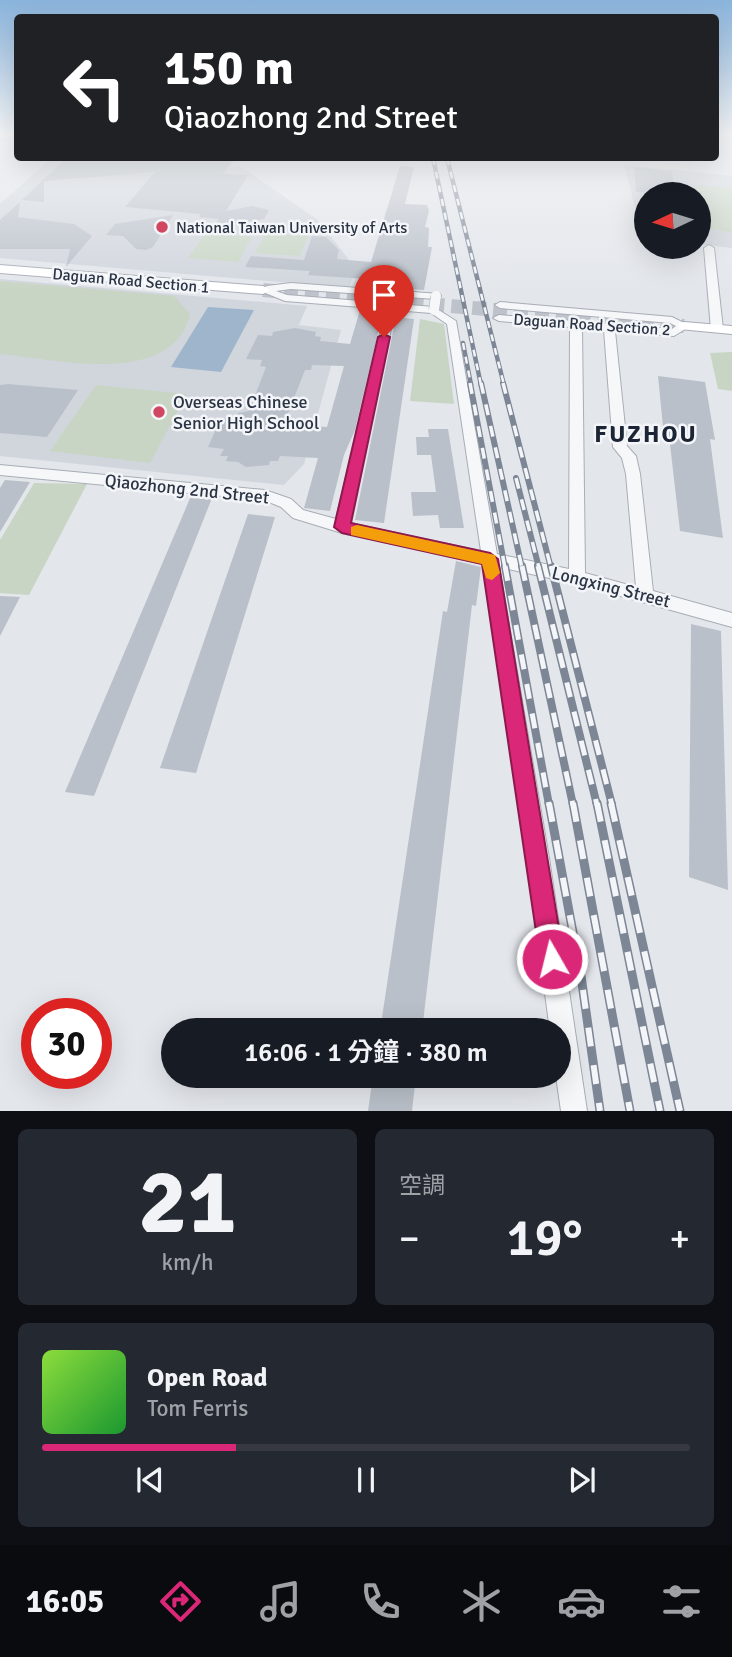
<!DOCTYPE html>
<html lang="zh-TW">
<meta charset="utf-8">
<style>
body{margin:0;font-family:Signika,"Noto Sans TC",sans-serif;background:#242831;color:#f1f3f6;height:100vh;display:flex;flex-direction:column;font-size:26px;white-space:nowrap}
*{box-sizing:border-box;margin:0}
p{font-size:23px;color:#9ea1a6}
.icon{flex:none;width:38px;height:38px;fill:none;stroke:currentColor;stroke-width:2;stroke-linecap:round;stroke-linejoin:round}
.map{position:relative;height:1111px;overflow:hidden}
.details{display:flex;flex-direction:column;gap:18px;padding:18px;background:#0d0f14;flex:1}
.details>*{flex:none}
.top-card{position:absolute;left:14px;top:14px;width:705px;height:147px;border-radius:7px;box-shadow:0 7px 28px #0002;background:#202124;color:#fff;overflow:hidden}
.needle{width:46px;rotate:266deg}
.fabs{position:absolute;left:634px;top:182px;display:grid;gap:14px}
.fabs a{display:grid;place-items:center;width:77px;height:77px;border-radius:50%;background:#171b24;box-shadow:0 7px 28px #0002;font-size:35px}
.speed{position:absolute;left:21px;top:998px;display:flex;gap:14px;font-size:35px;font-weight:700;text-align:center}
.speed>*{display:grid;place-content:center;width:91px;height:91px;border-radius:50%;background:#171b24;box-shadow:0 7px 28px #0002;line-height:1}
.speed .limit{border:10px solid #d22;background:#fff;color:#111}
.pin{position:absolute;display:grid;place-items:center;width:60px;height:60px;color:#fff;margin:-72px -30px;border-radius:50% 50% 50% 0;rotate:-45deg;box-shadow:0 0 7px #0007}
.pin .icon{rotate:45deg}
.me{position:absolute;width:77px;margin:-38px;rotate:352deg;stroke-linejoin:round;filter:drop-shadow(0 0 5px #0008)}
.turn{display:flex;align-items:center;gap:24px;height:147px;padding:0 35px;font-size:32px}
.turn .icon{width:91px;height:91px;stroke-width:2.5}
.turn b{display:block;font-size:49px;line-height:60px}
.big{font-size:52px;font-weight:600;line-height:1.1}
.details .widget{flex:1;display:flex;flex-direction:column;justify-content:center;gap:10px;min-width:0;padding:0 24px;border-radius:10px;background:#242831}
.details .dial{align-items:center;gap:0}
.dial b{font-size:91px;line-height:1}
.song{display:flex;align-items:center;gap:21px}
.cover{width:84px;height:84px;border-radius:10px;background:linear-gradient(135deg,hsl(90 70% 55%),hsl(130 70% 35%))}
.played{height:7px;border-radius:4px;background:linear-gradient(90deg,#db2777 30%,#363941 30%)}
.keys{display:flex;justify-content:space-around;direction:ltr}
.heat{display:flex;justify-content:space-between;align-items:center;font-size:38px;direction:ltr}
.details .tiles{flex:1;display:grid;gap:18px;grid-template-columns:1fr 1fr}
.widget:last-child{grid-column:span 2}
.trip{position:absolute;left:161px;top:1018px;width:410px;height:70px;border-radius:35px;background:#171b24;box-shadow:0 7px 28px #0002;font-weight:600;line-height:70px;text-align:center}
.tabs{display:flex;height:112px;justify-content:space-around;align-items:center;background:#090b0e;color:#9ea1a6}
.tabs .icon{width:49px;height:49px}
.tabs .current{color:#db2777}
.tabs b{font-size:32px;color:#f1f3f6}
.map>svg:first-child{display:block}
.built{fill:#d1d6dd}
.green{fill:#c9d5c4}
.water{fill:#9eb5cb}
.building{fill:#bac0c9;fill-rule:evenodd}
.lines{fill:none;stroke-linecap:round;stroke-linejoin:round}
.secondary-tunnel{stroke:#bec2ca;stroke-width:14;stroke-dasharray:14 7;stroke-linecap:butt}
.street-casing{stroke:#a8adb6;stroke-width:2}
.secondary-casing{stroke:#a8adb6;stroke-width:2}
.street{fill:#f6f7f9;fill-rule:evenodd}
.secondary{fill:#fff;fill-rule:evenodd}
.rail-far3-casing{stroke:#7c8695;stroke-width:4.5}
.rail-far2-casing{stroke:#7c8695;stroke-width:6}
.rail-far1-casing{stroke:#7c8695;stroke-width:8}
.rail-casing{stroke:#7c8695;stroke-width:9}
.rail-far3{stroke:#f3f5f8;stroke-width:2.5;stroke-dasharray:7;stroke-linecap:butt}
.rail-far2{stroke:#f3f5f8;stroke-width:3.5;stroke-dasharray:11;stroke-linecap:butt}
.rail-far1{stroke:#f3f5f8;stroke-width:5;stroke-dasharray:15;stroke-linecap:butt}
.rail{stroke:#f3f5f8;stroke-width:6;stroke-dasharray:19;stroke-linecap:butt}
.street-bridge-casing{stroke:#a8adb6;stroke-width:11;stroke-linecap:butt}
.street-bridge{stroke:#f6f7f9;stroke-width:10}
.route{fill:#db2777;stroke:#8e194d;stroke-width:2}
.slow{fill:#f59e0b}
.poi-dot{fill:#d14761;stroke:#f3f5f8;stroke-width:2.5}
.labels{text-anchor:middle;stroke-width:5;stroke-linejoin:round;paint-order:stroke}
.far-poi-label{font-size:16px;fill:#2a3444;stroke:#f3f5f8;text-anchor:start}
.far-street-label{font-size:16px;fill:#2a3444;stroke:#f3f5f8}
.poi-label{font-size:18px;fill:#2a3444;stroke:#f3f5f8;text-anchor:start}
.street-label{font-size:18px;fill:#2a3444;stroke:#f3f5f8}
.district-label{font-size:24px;font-weight:bold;letter-spacing:2px;fill:#1c2535;stroke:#f3f5f8}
</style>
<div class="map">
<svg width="732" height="1111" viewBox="0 0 732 1111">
<rect width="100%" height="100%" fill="#e3e6eb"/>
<g class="built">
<polygon points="52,158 235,158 229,168 240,166 318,220 353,265 355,271 349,288 0,258 0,204"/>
<polygon points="624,165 732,176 732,248 698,244 698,194 646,194 646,238 643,238"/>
<polygon points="0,279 307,306 299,325 341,330 304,464 284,485 0,456"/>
</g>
<g class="green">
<polygon points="699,185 732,188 732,233 698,226 698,194 679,193 684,188"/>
<polygon points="266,233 308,236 300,256 255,253"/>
<polygon points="205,234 252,237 238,262 188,258"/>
<path d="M0 281 174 296 190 314C173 389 54 359 0 354Z"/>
<polygon points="420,319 444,324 454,404 410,401"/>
<polygon points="732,352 732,391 718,389 710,353"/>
<polygon points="96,385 187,394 150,463 50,451"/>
<polygon points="34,483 87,484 29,595 0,593 0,540"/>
</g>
<polygon class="water" points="208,307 254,310 221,372 171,367"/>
<g class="building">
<polygon points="66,158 234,158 223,174 248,175 226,211 252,206 269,210 264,219 229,226 216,224 219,219 199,217 201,214 125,207 155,172 44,181 44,202 22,200"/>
<polygon points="400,166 414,167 405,204 427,205 429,211 425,227 429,228 428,247 432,247 424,290 364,286 366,279 308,275 310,271 245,267 251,256 304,260 312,236 326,237 339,250 337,259 371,262"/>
<polygon points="634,167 672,171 675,194 636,192"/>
<polygon points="20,202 18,217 74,224 92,236 66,267 70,249 0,249 0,220"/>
<polygon points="173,215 153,247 146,250 136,249 123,236 106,235 115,224"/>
<path d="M360 310 381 311 382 316 355 430 344 455 330 511 304 508 318 458 280 456 278 461H270L269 465 246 467 238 462 226 461 228 456H220L224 449 208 447 221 418 235 419 238 413 249 411 266 367 260 366 262 360 246 359 258 335 272 336 273 332 295 328 316 332 315 336 321 337 320 341 350 344ZM312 365 344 366 327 427 291 424 293 417 287 416 305 370H311Z"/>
<polygon points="396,317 414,319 384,523 355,520"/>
<polygon points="658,376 705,382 715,440 710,439 723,538 680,531 668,427 663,427"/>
<polygon points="8,384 78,390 47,437 0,433 0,385"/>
<polygon points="428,429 448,429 464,528 440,528 438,515 413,516 411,492 436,492 431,455 417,455 416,437 429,437"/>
<polygon points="5,480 30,482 0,532 0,488"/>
<polygon points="191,496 212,498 94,796 65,792"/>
<polygon points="248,514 275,517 196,773 160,768"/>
<polygon points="456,561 481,567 476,606 472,605 422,1031 380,1031 443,611 447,612"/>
<polygon points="0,596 20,597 0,636"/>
<polygon points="691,624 721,631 728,890 689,877"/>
<polygon points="373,1076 416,1076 412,1111 368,1111"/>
</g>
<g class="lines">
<polyline class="secondary-tunnel" points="263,290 684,326"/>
<g class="street-casing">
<g id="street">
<polygon points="18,134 18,137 0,139 0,135"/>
<polygon points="709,245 714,248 723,329 717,332 711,329 704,248"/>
<path d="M291 283 440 294 441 296 436 299 291 289 276 291 287 295 434 307 456 321 497 554 569 569 570 327 499 321 493 318 499 315 672 329 676 326 670 323 500 308 495 305 500 302 672 317 690 326 674 336 615 331 627 446 636 456 640 474 653 591 732 613V627L577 584 499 567 549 858 587 1111H561L556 1076H558V1031H550L527 858 483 564 342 533 293 518 281 507 264 500 0 475V465L265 490 291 499 303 510 336 519 386 309 285 301 258 290 267 286ZM395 310 431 313 447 324 481 551 350 523ZM582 328 604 330 613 447 622 458 626 474 636 587 585 573Z"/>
</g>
</g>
<g class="secondary-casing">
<g id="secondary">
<polygon points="0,265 263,286 270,290 263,294 0,273"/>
<polygon points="684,322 732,326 732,334 679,329 679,323"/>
</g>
</g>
<use href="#street" class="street"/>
<use href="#secondary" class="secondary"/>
<g class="rail-far3-casing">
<g id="rail-far3">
<polyline points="433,158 481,385"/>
<polyline points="447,158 504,385"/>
<polyline points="463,343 471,385"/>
</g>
</g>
<g class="rail-far2-casing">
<g id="rail-far2">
<polyline points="470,383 505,568"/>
<polyline points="481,383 522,568"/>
<polyline points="503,383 551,568"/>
<polyline points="516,478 539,568"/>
</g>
</g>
<g class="rail-far1-casing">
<g id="rail-far1">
<polyline points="505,566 549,805"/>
<polyline points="522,566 573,805"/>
<polyline points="538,566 597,805"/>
<polyline points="551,566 612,805"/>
</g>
</g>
<g class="rail-casing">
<g id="rail">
<polyline points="549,803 581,976 600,1111"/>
<polyline points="573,803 630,1111"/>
<polyline points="597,803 660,1111"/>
<polyline points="611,803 680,1111"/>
</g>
</g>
<use href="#rail-far3" class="rail-far3"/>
<use href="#rail-far2" class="rail-far2"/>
<use href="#rail-far1" class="rail-far1"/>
<use href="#rail" class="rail"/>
<g class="street-bridge-casing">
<polyline id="street-bridge" points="434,310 436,296"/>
</g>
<use href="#street-bridge" class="street-bridge"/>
</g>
<linearGradient id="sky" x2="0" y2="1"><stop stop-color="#8ab4dc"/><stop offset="0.46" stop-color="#f2f4f6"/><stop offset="1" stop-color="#f2f4f6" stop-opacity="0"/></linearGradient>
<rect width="732" height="290" fill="url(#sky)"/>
<polygon class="route" points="384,334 390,337 351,523 490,553 498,559 564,959 561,968 552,971 544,968 540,959 482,564 342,533 334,527 378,337"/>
<polygon class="slow" points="357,525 495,555 500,573 492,580 486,578 482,564 351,535 351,527"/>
<g class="poi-dot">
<circle cx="162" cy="227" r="7"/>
<circle cx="159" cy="412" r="7"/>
</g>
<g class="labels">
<g class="far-poi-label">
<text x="176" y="233">National Taiwan University of Arts</text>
</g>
<g class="far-street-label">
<text transform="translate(131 280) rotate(5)" y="6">Daguan Road Section 1</text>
<text transform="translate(592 324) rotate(4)" y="6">Daguan Road Section 2</text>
</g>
<g class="poi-label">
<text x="173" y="408">Overseas Chinese<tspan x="173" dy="21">Senior High School</tspan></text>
</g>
<g class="street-label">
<text transform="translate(187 489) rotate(6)" y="6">Qiaozhong 2nd Street</text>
<text transform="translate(611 587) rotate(14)" y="6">Longxing Street</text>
</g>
<g class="district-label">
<text x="646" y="442">FUZHOU</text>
</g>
</g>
</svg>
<div class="fabs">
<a><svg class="needle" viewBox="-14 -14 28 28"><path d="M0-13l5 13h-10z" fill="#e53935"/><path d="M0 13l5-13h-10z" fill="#9ea1a6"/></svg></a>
</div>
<div class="speed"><div class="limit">30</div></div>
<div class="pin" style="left:384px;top:337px;background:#d93025"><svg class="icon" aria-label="arrive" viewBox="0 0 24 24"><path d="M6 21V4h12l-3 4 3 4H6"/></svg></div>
<svg class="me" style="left:552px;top:959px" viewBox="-20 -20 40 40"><circle r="17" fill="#db2777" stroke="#fff" stroke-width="3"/><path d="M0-11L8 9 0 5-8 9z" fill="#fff"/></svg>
<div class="trip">16:06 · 1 分鐘 · 380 m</div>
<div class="top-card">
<div class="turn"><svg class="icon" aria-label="left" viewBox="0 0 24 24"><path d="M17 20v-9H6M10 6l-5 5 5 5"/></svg><div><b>150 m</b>Qiaozhong 2nd Street</div></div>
</div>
</div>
<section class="details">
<div class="tiles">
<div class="widget dial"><b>21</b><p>km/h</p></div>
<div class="widget"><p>空調</p>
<div class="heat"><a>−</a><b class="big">19°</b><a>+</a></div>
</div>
<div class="widget">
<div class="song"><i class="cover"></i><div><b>Open Road</b><p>Tom Ferris</p></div></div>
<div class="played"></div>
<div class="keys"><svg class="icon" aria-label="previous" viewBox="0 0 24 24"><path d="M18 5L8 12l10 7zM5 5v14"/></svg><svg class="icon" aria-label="pause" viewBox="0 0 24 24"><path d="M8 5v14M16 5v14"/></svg><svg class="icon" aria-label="next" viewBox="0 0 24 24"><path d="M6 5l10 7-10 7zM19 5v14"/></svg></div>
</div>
</div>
</section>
<nav class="tabs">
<b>16:05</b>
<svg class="icon current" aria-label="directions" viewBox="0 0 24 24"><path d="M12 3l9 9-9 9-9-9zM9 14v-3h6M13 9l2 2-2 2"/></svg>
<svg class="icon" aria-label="music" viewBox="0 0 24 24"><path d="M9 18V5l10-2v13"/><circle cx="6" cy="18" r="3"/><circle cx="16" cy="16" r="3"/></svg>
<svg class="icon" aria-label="phone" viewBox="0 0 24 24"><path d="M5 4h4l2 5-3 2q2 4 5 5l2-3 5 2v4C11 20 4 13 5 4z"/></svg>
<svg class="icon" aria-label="climate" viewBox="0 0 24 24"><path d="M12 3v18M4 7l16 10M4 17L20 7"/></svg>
<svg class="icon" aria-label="car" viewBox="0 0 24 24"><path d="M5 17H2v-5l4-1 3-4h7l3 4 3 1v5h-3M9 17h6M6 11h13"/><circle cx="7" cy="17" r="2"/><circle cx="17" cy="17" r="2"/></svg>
<svg class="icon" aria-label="filters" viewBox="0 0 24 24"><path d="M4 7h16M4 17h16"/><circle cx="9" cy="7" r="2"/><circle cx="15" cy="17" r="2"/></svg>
</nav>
